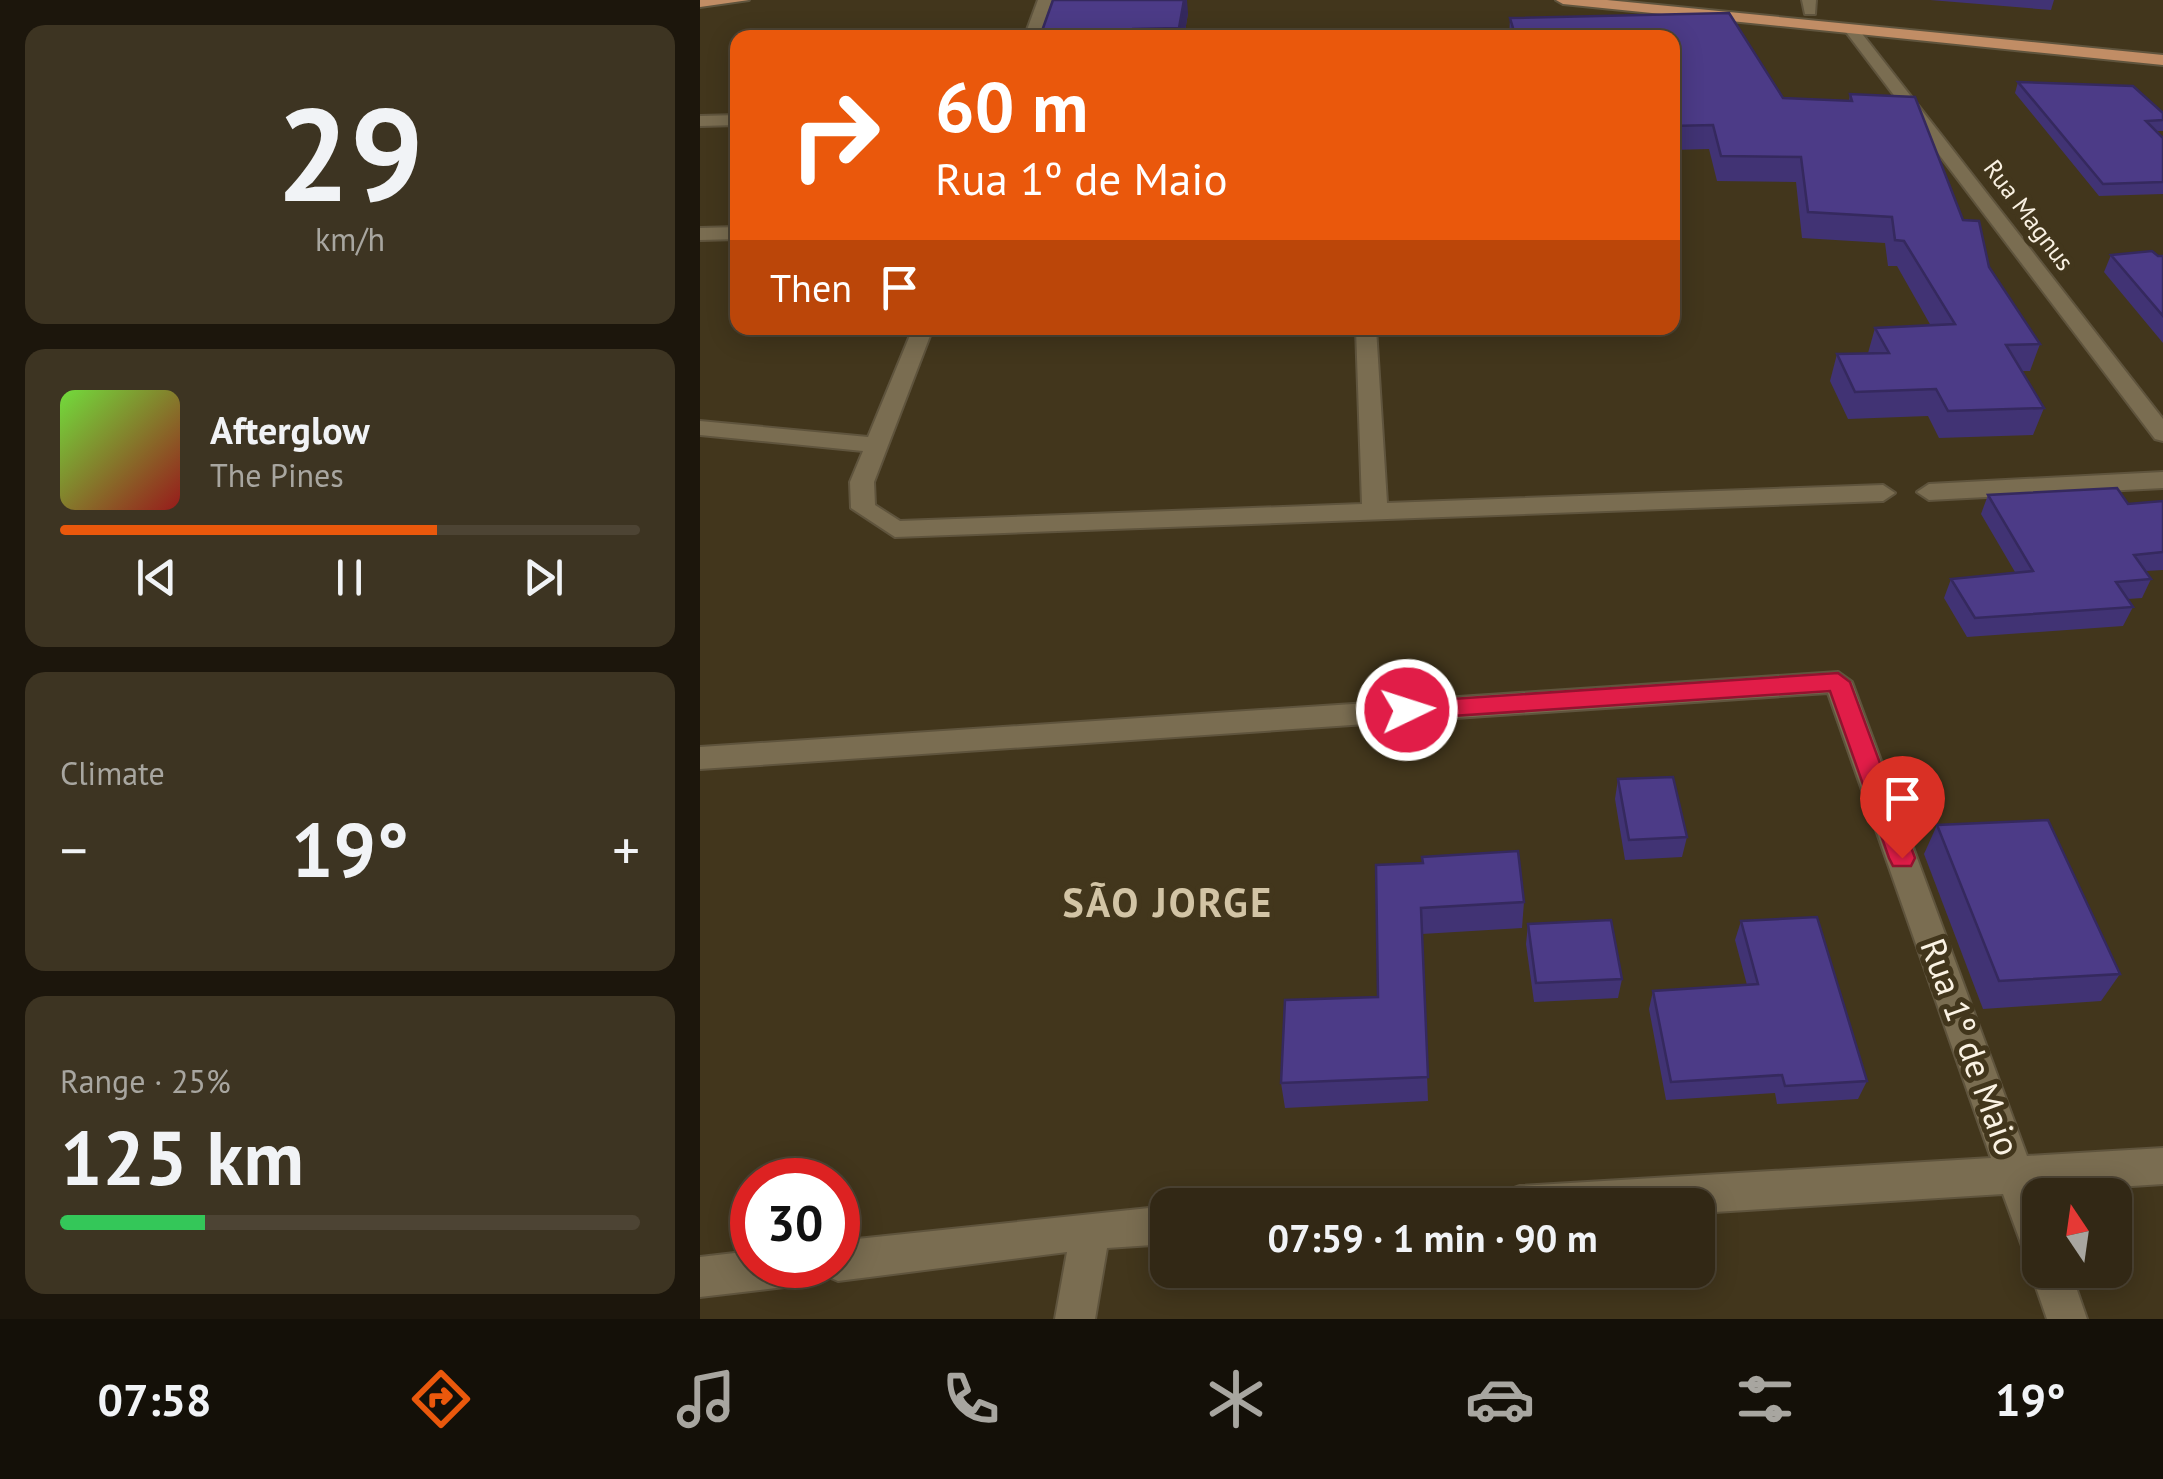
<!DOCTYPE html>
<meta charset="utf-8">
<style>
body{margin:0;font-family:"PT Sans",sans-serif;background:#3d3422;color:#f1f3f6;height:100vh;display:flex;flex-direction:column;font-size:38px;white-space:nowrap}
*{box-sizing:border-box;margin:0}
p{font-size:32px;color:#a8a6a0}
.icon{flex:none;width:55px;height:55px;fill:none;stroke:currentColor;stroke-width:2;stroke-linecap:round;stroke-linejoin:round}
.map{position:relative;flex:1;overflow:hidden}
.details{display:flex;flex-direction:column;gap:25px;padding:25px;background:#1c160c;width:700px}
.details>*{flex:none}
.guide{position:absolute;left:30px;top:30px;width:950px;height:305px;border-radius:20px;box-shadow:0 5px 25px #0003,0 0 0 2px #4d4434;background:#ea580c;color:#fff;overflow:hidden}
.needle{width:65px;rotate:347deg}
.tools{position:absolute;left:1322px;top:1178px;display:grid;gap:20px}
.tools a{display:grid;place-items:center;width:110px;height:110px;border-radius:20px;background:#322815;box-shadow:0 5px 25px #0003,0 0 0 2px #4d4434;font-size:50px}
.speed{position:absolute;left:30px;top:1158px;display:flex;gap:20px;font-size:50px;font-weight:700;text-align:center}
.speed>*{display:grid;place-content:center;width:130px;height:130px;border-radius:50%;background:#322815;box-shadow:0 5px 25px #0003,0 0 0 2px #4d4434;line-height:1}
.speed .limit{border:15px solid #d22;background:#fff;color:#111}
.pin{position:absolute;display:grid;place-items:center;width:85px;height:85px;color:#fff;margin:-102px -42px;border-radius:50% 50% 50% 0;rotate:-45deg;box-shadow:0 0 10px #0007}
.pin .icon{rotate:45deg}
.me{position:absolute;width:110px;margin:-55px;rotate:86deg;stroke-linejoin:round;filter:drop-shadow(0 0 8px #0008)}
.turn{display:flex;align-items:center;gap:35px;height:210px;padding:0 40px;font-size:45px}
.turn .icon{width:130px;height:130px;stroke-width:2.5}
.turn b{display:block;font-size:70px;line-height:85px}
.then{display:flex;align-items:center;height:95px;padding:0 40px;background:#0003;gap:20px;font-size:38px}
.big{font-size:75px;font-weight:800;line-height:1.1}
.details .widget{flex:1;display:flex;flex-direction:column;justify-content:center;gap:15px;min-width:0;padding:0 35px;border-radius:20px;background:#3d3422}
.details .dial{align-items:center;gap:0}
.dial b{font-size:130px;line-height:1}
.song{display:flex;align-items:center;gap:30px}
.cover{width:120px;height:120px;border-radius:15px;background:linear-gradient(135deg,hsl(100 70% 55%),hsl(0 70% 35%))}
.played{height:10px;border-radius:5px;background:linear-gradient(90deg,#ea580c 65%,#4d4434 65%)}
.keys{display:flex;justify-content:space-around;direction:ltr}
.heat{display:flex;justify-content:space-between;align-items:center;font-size:55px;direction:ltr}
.charge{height:15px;border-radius:8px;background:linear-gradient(90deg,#34c759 25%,#4d4434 0)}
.trip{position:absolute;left:450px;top:1188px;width:565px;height:100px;border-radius:20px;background:#322815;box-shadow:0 5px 25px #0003,0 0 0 2px #4d4434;font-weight:800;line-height:100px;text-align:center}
.tab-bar{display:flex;height:160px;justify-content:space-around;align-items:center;background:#141008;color:#a8a6a0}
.tab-bar .icon{width:70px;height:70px}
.tab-bar .active{color:#ea580c}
.tab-bar b{font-size:45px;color:#f1f3f6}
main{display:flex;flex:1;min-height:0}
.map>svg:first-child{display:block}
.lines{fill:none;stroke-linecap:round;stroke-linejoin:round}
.minor-casing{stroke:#5f543d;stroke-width:4}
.primary-casing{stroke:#5f543d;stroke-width:4}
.minor{fill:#7a6d51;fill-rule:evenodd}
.primary{fill:#c18d65;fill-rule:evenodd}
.wall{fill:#413374}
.shaded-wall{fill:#35295e}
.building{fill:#4c3b87;stroke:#35295e;stroke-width:2.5}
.route{fill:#e11d48;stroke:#92132f;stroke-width:2.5}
.labels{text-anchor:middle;stroke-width:10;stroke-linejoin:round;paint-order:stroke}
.far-street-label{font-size:25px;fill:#faf2e3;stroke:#42361c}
.near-street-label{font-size:35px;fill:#faf2e3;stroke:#42361c}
.district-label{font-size:40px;font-weight:bold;letter-spacing:2.5px;fill:#d2c4a5;stroke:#42361c}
</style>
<main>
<section class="details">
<div class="widget dial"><b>29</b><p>km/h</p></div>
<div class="widget">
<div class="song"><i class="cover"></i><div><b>Afterglow</b><p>The Pines</p></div></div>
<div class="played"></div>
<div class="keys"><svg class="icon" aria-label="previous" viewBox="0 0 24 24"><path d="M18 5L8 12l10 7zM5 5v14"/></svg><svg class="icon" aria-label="pause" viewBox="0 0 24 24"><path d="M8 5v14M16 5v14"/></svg><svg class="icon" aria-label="next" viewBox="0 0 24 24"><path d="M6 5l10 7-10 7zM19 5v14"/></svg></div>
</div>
<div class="widget"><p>Climate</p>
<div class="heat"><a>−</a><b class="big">19°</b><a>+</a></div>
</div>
<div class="widget"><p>Range · 25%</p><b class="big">125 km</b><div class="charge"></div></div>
</section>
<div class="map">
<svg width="1463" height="1319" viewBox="0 0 1463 1319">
<rect width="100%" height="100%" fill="#42361c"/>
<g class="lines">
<g class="minor-casing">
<g id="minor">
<polygon points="338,0 352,0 339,38 324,38"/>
<polygon points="1102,0 1116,0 1115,14 1105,14"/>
<polygon points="1146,26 1156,26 1463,419 1463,441 1455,439 1146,32"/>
<polygon points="38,115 38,125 0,126 0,116"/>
<polygon points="38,227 38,239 0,240 0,228"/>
<polygon points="213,328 233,328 174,482 175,505 200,521 662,504 656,328 676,328 687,503 1183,485 1195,493 1183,501 195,537 151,508 150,482 163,451 0,435 0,421 168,437"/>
<polygon points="1463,472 1463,488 1229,500 1217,492 1229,484"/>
<polygon points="1138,672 1152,682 1327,1156 1463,1148 1463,1184 1341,1192 1340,1270 1370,1270 1387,1319 1347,1319 1330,1270 1334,1260 1326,1257 1303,1194 998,1213 998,1205 801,1205 806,1191 820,1186 1291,1158 1128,693 0,769 0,747"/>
<polygon points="468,1206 468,1244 407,1248 395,1319 355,1319 367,1252 138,1281 124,1275 120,1266 115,1279 101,1285 0,1297 0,1257 52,1251 52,1265 138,1265 138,1241"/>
</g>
</g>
<g class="primary-casing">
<g id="primary">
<polygon points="0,0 49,0 0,7"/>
<polygon points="856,0 907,0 1463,55 1463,65 863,4"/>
</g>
</g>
<use href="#minor" class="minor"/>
<use href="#primary" class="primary"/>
</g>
<g class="wall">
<polygon points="1230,0 1354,0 1351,10"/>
<polygon points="488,13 484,38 343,38 342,31"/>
<polygon points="1029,13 1083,98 1149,101 1150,94 1215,97 1263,220 1279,221 1289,267 1340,344 1330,371 1321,371 1344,408 1333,435 1239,438 1228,416 1148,419 1130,381 1137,354 1168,353 1175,328 1231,326 1197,266 1188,266 1185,243 1102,238 1096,182 1017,181 1009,149 972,150 972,38 809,38 810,18"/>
<polygon points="1318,82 1463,113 1463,131 1456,131 1463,138 1463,194 1399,196 1315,93"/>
<polygon points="1411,255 1463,256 1463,343 1404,272"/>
<polygon points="1288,495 1428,504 1463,501 1463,570 1446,571 1451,579 1442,598 1428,599 1433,607 1423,626 1267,637 1244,598 1251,579 1315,572 1281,514"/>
<polygon points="918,779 987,837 982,857 925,860 915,799"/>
<polygon points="1237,825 1420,974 1401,1001 1283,1009 1224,854"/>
<polygon points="676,865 824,902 822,928 722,934 728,1101 585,1108 581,1083 678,997"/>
<polygon points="1041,921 1167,1081 1158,1099 1077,1104 1075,1093 966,1100 949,1009 953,991 1047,985 1035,940"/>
<polygon points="828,924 922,979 918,998 834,1002 826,944"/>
</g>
<polygon class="shaded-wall" points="484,0 487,0 488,13 484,38 480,38 479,28"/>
<g class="building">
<polygon points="353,0 484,0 479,28 433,29 431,36 393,38 354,38 357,30 342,31"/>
<polygon points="1029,13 1083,98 1152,101 1150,94 1215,97 1263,220 1279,221 1289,267 1340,344 1306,345 1344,408 1248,411 1236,389 1155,392 1137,354 1189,353 1175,328 1255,324 1204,241 1195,240 1192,217 1108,212 1101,157 1021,156 1013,125 972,126 972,38 816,38 810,18"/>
<polygon points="1318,82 1433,86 1463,113 1463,120 1446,121 1463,138 1463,182 1403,184"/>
<polygon points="1452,251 1458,256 1463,256 1463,316 1411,255"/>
<polygon points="1417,488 1428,504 1463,501 1463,552 1434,555 1451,579 1416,582 1433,607 1275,618 1251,579 1333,571 1288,495"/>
<polygon points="973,777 987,837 929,840 918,779"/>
<polygon points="1348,820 1420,974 1299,981 1237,825"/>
<polygon points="818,851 824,902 721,908 728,1077 581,1083 585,1000 678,997 676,865 723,863 722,857"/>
<polygon points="1117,917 1167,1081 1085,1086 1082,1075 971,1082 953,991 1058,984 1041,921"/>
<polygon points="911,920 922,979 836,983 828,924"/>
</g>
<polygon class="route" points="1138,673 1150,682 1215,858 1211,866 1193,866 1189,858 1130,691 707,719 695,710 707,702"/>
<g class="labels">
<g class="far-street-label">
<text transform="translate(1329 215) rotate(53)" y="9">Rua Magnus</text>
</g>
<g class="near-street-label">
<text transform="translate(1270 1047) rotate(70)" y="12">Rua 1º de Maio</text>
</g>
<g class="district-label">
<text x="468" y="917">SÃO JORGE</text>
</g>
</g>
</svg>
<div class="tools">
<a><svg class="needle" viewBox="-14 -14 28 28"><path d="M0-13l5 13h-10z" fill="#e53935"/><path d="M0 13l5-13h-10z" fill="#a8a6a0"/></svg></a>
</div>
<div class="speed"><div class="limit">30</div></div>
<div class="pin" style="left:1202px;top:858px;background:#d93025"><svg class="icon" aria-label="arrive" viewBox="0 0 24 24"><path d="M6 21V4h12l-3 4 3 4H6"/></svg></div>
<svg class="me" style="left:707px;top:710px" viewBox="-20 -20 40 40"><circle r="17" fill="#e11d48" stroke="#fff" stroke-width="3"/><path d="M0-11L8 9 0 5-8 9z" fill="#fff"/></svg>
<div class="trip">07:59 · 1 min · 90 m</div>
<div class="guide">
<div class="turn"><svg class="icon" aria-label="right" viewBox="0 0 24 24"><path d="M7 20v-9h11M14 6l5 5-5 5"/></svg><div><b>60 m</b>Rua 1º de Maio</div></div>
<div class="then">Then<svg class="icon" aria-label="arrive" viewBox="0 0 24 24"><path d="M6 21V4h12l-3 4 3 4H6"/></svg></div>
</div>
</div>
</main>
<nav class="tab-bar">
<b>07:58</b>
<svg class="icon active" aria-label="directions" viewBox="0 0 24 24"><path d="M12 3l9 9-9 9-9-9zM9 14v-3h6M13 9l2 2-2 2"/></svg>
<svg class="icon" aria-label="music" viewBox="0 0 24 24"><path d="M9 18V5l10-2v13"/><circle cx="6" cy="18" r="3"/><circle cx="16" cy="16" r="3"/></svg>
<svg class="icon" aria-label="phone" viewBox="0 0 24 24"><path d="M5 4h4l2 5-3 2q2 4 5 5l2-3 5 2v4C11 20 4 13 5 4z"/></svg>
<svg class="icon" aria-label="climate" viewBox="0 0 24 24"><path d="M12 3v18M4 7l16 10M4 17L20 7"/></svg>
<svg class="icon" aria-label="car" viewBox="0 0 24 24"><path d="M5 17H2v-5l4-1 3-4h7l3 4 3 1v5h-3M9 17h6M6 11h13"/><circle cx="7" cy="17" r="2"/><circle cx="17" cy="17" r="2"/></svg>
<svg class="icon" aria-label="filters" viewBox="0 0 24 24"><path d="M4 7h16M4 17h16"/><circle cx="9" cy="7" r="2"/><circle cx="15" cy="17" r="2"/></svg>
<b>19°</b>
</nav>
